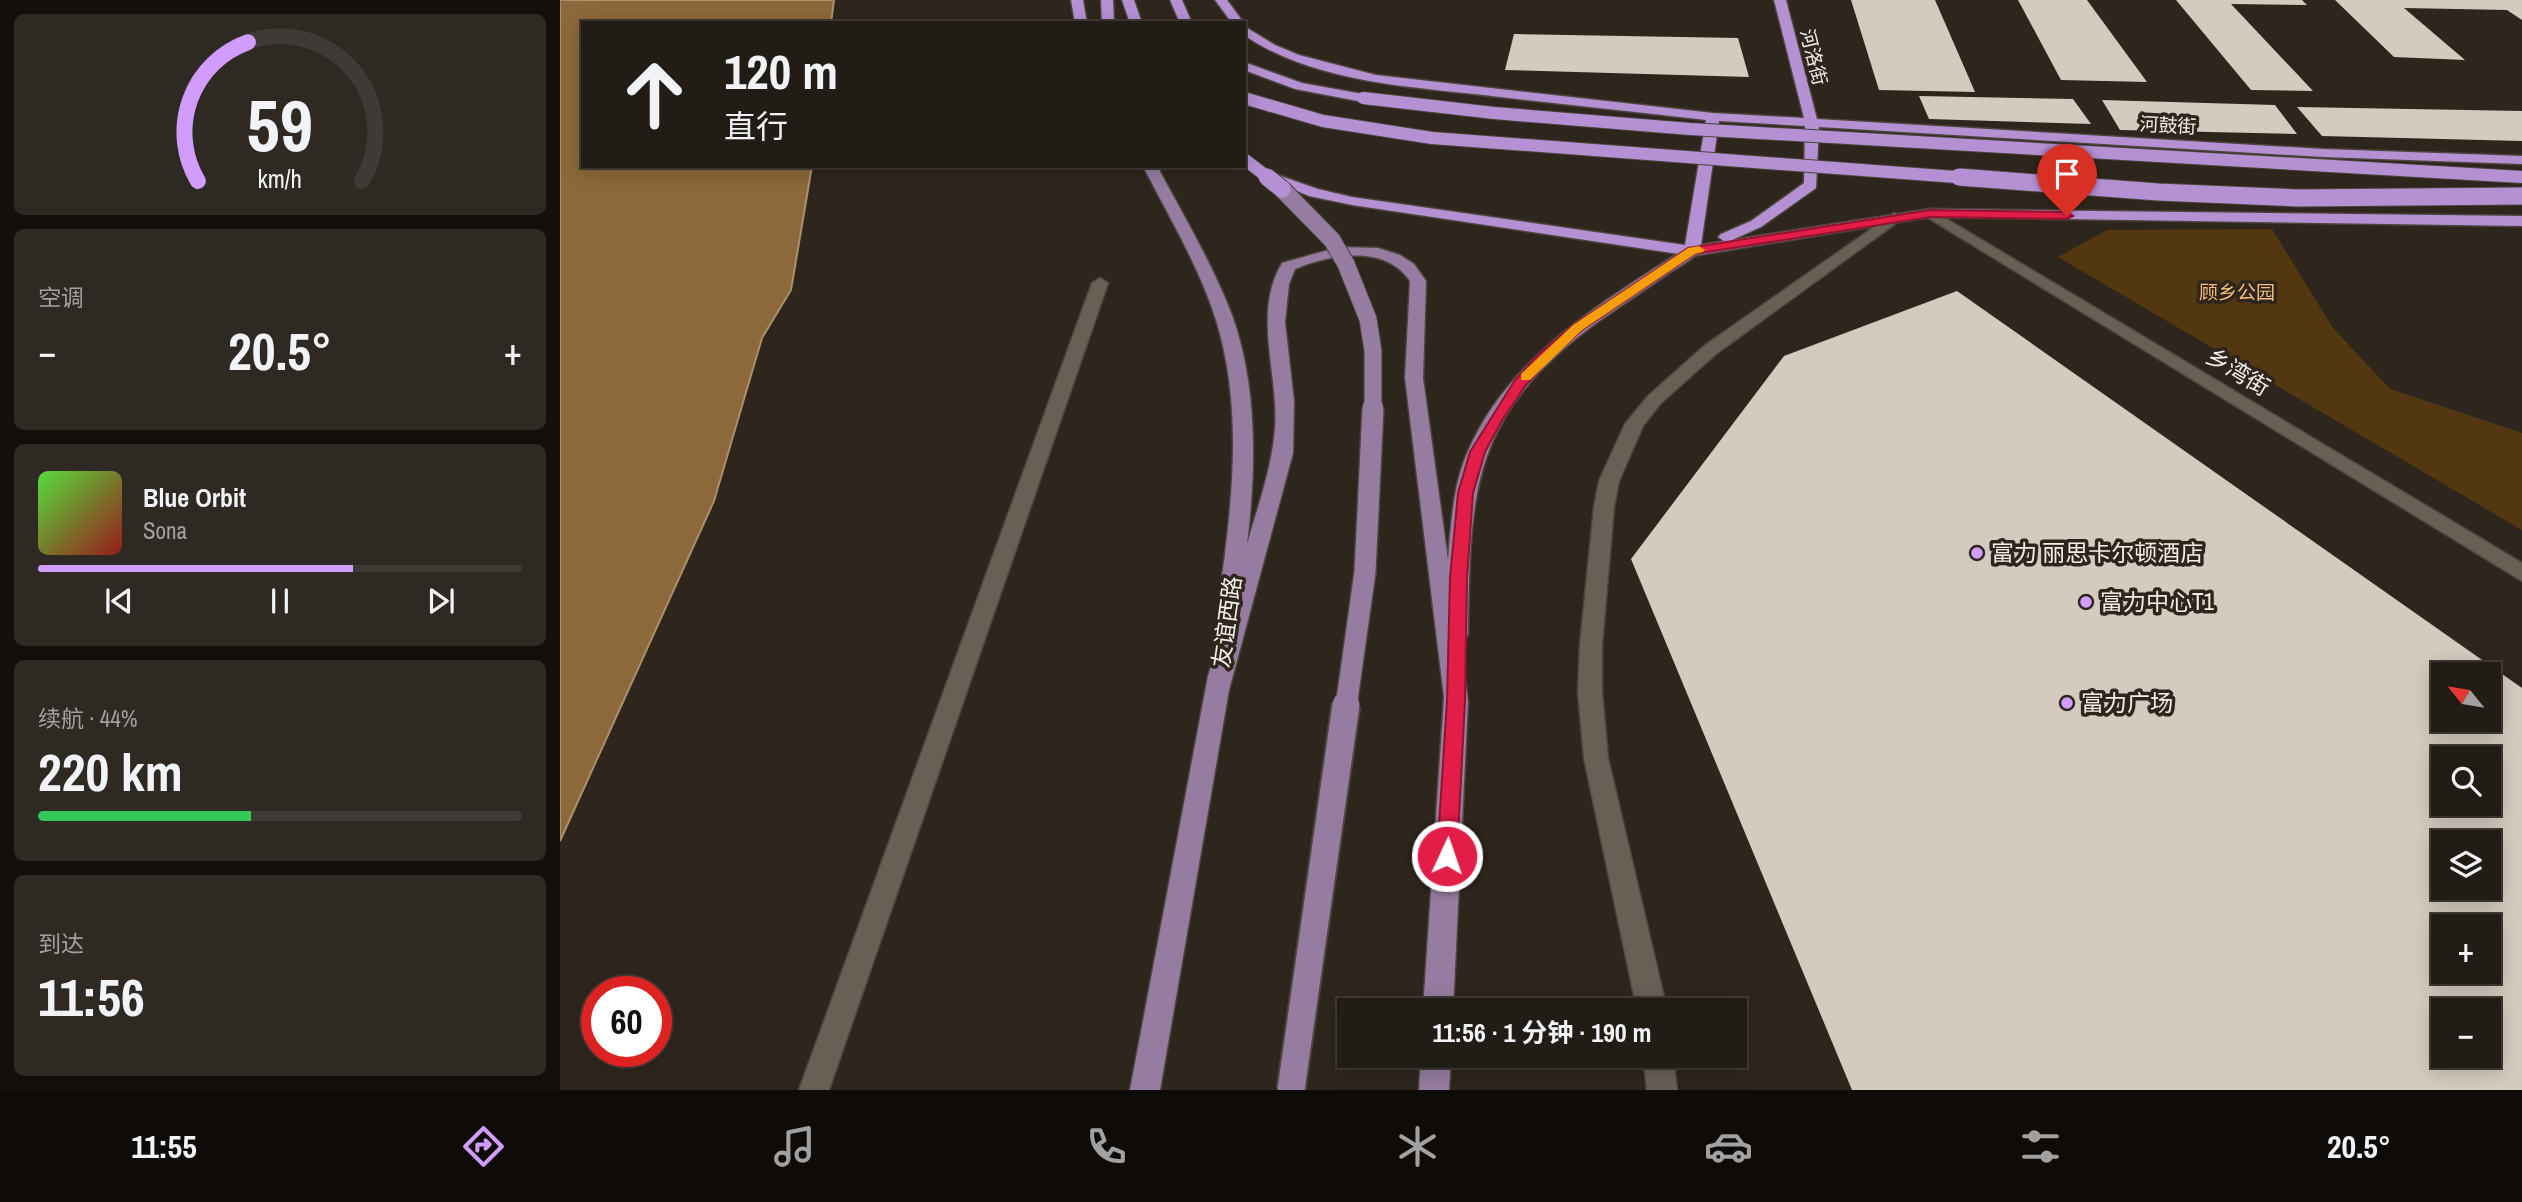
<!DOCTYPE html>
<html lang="zh">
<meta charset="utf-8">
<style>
body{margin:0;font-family:"Archivo Narrow","Noto Sans SC",sans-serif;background:#2e2923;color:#f1f3f6;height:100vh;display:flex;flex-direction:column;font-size:26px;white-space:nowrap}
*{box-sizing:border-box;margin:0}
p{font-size:23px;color:#a2a1a1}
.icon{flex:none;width:38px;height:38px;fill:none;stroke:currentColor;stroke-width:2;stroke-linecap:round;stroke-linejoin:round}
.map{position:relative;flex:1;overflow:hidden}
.details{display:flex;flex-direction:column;gap:14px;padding:14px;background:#130f0c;width:560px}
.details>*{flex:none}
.banner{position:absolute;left:21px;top:21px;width:665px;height:147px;border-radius:0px;box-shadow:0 4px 18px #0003,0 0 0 2px #3f3a35;background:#221c16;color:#f1f3f6;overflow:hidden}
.needle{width:46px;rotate:300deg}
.buttons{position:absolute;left:1871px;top:662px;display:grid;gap:14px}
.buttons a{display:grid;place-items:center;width:70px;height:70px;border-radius:0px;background:#221c16;box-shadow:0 4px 18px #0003,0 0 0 2px #3f3a35;font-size:35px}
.speed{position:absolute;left:21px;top:976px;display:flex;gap:14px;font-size:35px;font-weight:700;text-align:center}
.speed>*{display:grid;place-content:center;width:91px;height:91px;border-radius:50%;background:#221c16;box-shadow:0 4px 18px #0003,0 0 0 2px #3f3a35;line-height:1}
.speed .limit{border:10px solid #d22;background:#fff;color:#111}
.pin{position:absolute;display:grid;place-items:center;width:60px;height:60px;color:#fff;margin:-72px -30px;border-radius:50% 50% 50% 0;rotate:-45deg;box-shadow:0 0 7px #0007}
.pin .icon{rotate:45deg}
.me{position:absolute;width:77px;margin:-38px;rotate:3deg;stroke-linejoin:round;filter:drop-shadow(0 0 5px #0008)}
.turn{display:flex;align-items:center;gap:24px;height:147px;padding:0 28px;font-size:32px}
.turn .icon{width:91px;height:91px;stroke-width:2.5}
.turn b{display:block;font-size:49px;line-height:60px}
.big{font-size:52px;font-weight:700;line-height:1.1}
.details .card{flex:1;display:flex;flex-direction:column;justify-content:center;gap:10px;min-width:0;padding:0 24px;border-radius:10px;background:#2e2923}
.details .dial{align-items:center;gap:0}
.dial svg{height:182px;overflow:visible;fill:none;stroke:#3f3a35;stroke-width:7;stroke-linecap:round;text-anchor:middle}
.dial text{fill:#f1f3f6;stroke:none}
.song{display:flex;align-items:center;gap:21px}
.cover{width:84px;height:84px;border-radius:10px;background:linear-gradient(135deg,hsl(110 70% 55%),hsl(0 70% 35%))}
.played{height:7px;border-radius:4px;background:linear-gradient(90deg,#d29cfd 65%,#3f3a35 65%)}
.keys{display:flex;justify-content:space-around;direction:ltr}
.heat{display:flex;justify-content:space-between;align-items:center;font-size:38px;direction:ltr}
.charge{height:10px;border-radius:5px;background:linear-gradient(90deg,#34c759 44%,#3f3a35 0)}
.trip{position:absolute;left:777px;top:998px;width:410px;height:70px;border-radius:0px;background:#221c16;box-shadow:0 4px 18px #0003,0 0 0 2px #3f3a35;font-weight:700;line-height:70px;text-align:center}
.menu{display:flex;height:112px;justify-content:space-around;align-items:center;background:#0e0b09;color:#a2a1a1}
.menu .icon{width:49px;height:49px}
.menu .selected{color:#d29cfd}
.menu b{font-size:32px;color:#f1f3f6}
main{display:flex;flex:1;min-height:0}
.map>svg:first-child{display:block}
.green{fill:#533710}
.water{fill:#8c683a;stroke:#ab906e;stroke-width:2}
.building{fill:#d4cabe;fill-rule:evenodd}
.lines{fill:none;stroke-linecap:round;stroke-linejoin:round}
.minor-casing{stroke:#4b453d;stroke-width:3}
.major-casing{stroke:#4b453d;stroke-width:3}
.highway-casing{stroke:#4b453d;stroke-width:3}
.minor{fill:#685f55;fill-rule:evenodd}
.major{fill:#967ca1;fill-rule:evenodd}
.highway{fill:#b590d3;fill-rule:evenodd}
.major-bridge-far2-casing{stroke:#4b453d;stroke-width:19;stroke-linecap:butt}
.major-bridge-far1-casing{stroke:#4b453d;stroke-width:24;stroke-linecap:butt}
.major-bridge-casing{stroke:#4b453d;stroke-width:31;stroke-linecap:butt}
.highway-bridge-far1-casing{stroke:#4b453d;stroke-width:14;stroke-linecap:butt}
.highway-bridge-casing{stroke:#4b453d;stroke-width:19;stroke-linecap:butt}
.major-bridge-far2{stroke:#967ca1;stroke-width:17}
.major-bridge-far1{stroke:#967ca1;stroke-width:21}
.major-bridge{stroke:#967ca1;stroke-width:27}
.highway-bridge-far1{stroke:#b590d3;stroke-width:12}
.highway-bridge{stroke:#b590d3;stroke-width:17}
.route{fill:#e11d48;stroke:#92132f;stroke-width:2}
.slow{fill:#f59e0b}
.poi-dot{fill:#d29cfd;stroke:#2e261d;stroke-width:2.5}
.labels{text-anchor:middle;stroke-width:7;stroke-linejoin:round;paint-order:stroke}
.far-street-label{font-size:19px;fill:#f4eee8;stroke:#2e261d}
.far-park-label{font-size:19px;fill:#f5bd78;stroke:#2e261d}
.street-label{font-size:23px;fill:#f4eee8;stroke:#2e261d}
.poi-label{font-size:23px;fill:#f4eee8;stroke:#2e261d;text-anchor:start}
</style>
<main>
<section class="details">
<div class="card dial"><svg viewBox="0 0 100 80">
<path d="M14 69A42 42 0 1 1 86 69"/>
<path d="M14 69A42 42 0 0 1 36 8" stroke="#d29cfd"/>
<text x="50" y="56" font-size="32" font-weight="700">59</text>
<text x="50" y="72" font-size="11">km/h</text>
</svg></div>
<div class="card"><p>空调</p>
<div class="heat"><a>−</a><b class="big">20.5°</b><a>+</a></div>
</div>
<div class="card">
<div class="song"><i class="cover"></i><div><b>Blue Orbit</b><p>Sona</p></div></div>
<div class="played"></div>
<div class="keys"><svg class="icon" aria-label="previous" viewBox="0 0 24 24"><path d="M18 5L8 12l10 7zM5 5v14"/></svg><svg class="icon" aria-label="pause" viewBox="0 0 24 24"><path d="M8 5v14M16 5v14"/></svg><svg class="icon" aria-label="next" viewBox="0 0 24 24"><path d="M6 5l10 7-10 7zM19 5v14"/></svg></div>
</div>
<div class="card"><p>续航 · 44%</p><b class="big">220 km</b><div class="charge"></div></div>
<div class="card"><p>到达</p><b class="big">11:56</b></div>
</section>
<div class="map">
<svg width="1962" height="1090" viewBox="0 0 1962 1090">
<rect width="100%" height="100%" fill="#2e261d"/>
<polygon class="green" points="1712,229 1773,328 1830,389 1962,433 1962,530 1498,257 1547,230"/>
<polygon class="water" points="0,0 274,0 271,23 23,23 23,166 252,166 231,290 202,338 154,501 0,841"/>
<g class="building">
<polygon points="1291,0 1375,0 1415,92 1319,90"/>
<polygon points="1458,0 1527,0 1587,82 1501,80"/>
<polygon points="1616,0 1742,0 1747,5 1671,4 1753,91 1691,90"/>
<polygon points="1775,0 1962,0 1962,20 1947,10 1844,8 1905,60 1834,57"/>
<polygon points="954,34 1178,38 1189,77 945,70"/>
<polygon points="1359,96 1513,99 1531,124 1369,119"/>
<polygon points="1542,100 1715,105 1737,134 1560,130"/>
<polygon points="1737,107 1962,111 1962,141 1762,136"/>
<path d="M1397 291 1962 688V1090H1292L1071 559 1224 356ZM1883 674H1928V719H1883ZM1883 758H1928V803H1883ZM1883 842H1928V887H1883ZM1883 926H1928V971H1883ZM1883 1010H1928V1055H1883Z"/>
</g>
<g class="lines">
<g class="minor-casing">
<g id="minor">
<polygon points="1370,209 1962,563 1962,581 1365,216 1363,213 1365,210"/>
<polygon points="1334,213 1339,215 1342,218 1339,221 1156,354 1100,404 1083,426 1059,481 1054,507 1042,645 1042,692 1048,758 1107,1010 1077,1010 1024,758 1018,692 1020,645 1034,507 1039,481 1065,424 1088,396 1144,346"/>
<polygon points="540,278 548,283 269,1090 239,1090 532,283"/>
<polygon points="1083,1055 1113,1055 1117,1090 1087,1090"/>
</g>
</g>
<g class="major-casing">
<g id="major">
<path d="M583 166H597C623 215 652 263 672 315 698 388 696 469 687 544 698 506 712 468 715 428 719 374 692 313 722 263L779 247 818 248 840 255 854 264 866 281 863 378 888 560C891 524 893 484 908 451 949 356 1043 302 1126 248H1138L1140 251C1131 261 1116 268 1105 276 1083 291 1061 306 1039 321 912 413 910 488 908 634L905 640 900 642 908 701 893 1010H863L884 697 845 378 850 281C825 244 771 254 735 269L729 284 725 322 734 401 733 453 669 690 600 1090H570L648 676 668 614 661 612 658 606C671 512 685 413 656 320 639 266 609 217 583 166Z"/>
<polygon points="861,1055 891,1055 889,1090 859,1090"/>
</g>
</g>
<g class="highway-casing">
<g id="highway">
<polygon points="511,0 523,0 527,23 515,23"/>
<polygon points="541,0 553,0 554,23 542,23"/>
<polygon points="562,0 574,0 582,23 570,23"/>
<polygon points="610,0 622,0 632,23 620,23"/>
<polygon points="655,0 667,0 684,23 672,23"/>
<path d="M1214 0H1226L1257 119 1763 149 1962 156V164L1763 157 1259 127 1256 188 1201 227 1172 240 1370 209 1962 216V226L1370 217 1132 256 792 205 749 196 694 173 701 169 758 189 792 197 1125 245 1146 120C1077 112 1008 105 940 97 856 87 755 84 684 35V26L715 45 739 55 816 75 1153 113 1244 118ZM1159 121 1245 126 1244 183 1191 221 1161 234 1158 237 1164 241 1141 245Z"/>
<polygon points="684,62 742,83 803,94 809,98 803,102 735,89 684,70"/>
</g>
</g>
<use href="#minor" class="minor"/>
<use href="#major" class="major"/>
<use href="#highway" class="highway"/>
<g class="major-bridge-far2-casing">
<polyline id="major-bridge-far2" points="722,189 772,240 786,264 808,319 813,351 813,410"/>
</g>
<g class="major-bridge-far1-casing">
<polyline id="major-bridge-far1" points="786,707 805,572 813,408"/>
</g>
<g class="major-bridge-casing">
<polyline id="major-bridge" points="731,1090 786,705"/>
</g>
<g class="highway-bridge-far1-casing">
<g id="highway-bridge-far1">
<polyline points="684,98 763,121 872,138 1423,179"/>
<polyline points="803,98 934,113 1130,129 1962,177"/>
<polyline points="684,159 710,179"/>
</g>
</g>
<g class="highway-bridge-casing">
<g id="highway-bridge">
<polyline points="707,177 722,189"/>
<polyline points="1399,177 1598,192 1737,198 1962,196"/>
</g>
</g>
<use href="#major-bridge-far2" class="major-bridge-far2"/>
<use href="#major-bridge-far1" class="major-bridge-far1"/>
<use href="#major-bridge" class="major-bridge"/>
<use href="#highway-bridge-far1" class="highway-bridge-far1"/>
<use href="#highway-bridge" class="highway-bridge"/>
</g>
<polygon class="route" points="1370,210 1507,212 1513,216 1507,219 1370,217 1135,254 1022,330 988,361 965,386 941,422 925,452 913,493 907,578 905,701 897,856 894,862 887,865 880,862 877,856 887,701 890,578 898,493 910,452 955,380 978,355 1013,325 1128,248"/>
<polygon class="slow" points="1139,246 1145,250 1143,252 1135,254 1022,330 970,380 961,380 961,374 1013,325 1128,248"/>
<g class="poi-dot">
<circle cx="1417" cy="553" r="7"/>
<circle cx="1526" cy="602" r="7"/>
<circle cx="1507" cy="703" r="7"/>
</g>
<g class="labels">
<g class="far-street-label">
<text transform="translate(1254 57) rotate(76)" y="7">河洛街</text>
<text transform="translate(1608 125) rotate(3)" y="7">河鼓街</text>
</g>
<g class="far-park-label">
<text x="1677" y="299">顾乡公园</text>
</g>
<g class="street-label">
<text transform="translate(1678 372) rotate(31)" y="8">乡湾街</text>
<text transform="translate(667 622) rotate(-82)" y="8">友谊西路</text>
</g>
<g class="poi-label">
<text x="1431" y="561">富力 丽思卡尔顿酒店</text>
<text x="1540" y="610">富力中心T1</text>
<text x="1521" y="711">富力广场</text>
</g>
</g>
</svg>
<div class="buttons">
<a><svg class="needle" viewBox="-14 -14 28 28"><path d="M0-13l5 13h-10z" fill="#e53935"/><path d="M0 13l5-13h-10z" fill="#a2a1a1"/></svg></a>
<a><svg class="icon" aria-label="search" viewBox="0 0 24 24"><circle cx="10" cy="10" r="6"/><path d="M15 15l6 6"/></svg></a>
<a><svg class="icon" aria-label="layers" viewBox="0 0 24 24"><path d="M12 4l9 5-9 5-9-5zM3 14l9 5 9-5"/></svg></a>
<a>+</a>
<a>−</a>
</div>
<div class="speed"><div class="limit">60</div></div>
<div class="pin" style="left:1507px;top:216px;background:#d93025"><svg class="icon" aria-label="arrive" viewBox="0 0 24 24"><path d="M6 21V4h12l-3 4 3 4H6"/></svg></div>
<svg class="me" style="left:887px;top:856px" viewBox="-20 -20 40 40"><circle r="17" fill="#e11d48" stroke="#fff" stroke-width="3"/><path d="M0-11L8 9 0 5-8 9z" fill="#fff"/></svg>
<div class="trip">11:56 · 1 分钟 · 190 m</div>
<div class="banner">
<div class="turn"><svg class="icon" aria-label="ahead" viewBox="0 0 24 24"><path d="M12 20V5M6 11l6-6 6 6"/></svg><div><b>120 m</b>直行</div></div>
</div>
</div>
</main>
<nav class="menu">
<b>11:55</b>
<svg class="icon selected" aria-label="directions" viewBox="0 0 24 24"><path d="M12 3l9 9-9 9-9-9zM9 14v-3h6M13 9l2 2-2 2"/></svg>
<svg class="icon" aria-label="music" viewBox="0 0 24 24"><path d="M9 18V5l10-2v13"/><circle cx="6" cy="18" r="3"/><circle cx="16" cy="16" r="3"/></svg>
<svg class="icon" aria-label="phone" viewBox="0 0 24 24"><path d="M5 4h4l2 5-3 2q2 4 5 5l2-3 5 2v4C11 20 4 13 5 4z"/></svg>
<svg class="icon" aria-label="climate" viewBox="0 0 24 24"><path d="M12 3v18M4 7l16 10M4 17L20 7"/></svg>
<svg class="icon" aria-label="car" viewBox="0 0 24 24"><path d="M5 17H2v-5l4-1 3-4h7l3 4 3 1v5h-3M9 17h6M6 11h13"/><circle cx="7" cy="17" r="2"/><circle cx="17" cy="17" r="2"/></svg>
<svg class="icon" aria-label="filters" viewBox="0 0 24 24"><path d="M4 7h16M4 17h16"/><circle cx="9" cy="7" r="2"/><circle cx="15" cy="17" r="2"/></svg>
<b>20.5°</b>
</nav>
